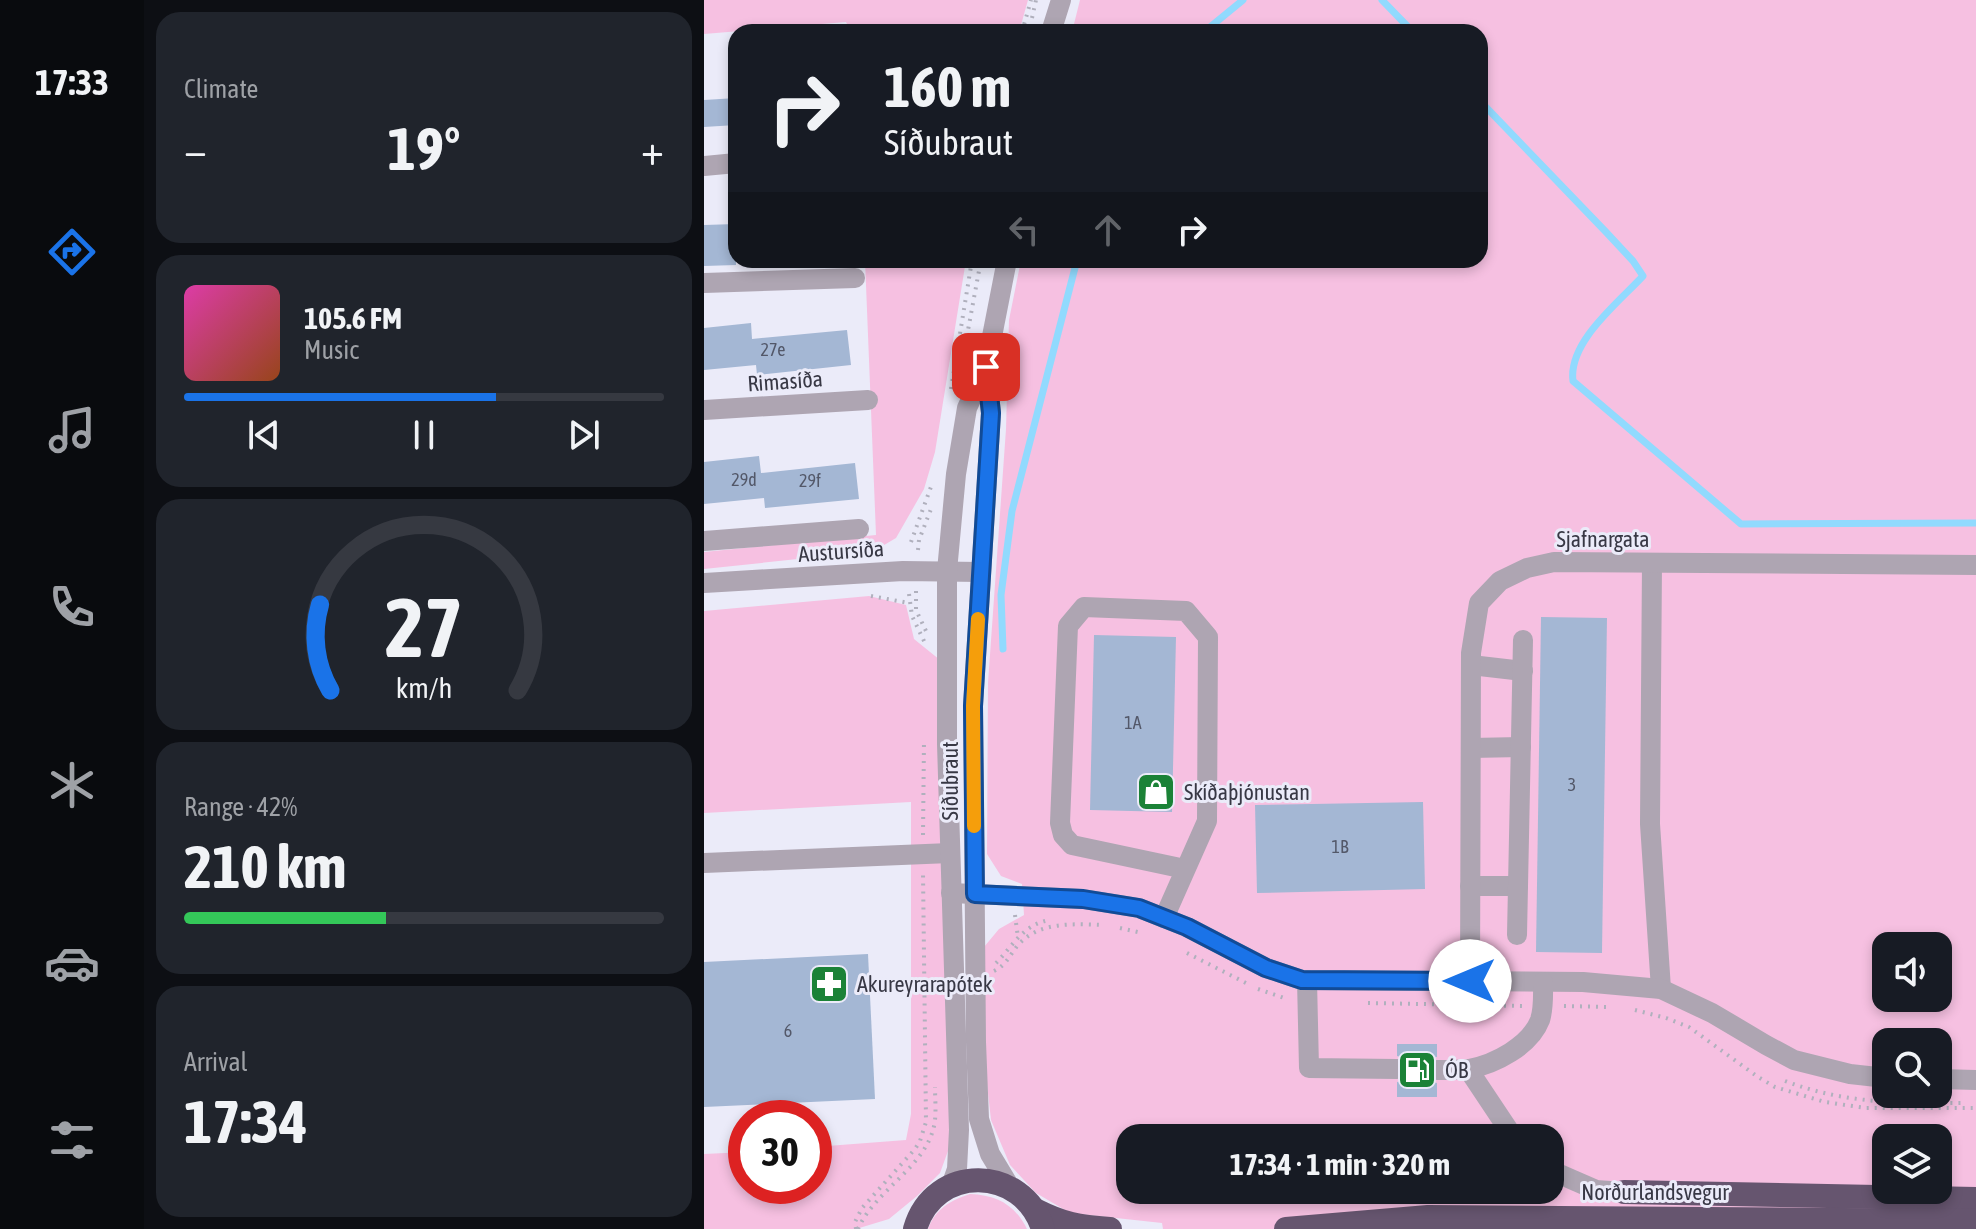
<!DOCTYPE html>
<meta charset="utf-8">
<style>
body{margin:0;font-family:"Asap Condensed",sans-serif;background:#20242c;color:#f1f3f6;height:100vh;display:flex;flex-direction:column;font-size:30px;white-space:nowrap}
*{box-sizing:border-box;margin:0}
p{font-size:26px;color:#9ea1a6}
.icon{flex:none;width:44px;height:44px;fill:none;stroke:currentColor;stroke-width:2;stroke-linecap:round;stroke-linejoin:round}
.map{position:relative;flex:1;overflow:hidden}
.details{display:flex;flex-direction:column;gap:12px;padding:12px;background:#0d0f14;width:560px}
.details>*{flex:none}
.banner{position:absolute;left:24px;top:24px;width:760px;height:244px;border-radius:24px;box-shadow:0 4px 12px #0003;background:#171b24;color:#f1f3f6;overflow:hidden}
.buttons{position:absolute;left:1168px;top:932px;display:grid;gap:16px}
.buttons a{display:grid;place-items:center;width:80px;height:80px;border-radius:16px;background:#171b24;box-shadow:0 4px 12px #0003;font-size:40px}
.speed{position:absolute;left:24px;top:1100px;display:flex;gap:16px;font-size:40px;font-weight:700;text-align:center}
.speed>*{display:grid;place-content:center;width:104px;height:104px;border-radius:50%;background:#171b24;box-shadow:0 4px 12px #0003;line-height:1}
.speed .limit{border:12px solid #d22;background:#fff;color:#111}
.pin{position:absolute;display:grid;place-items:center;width:68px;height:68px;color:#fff;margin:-34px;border-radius:16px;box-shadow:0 4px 12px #0006}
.me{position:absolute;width:88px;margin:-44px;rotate:270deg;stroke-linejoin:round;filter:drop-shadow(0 0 6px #0008)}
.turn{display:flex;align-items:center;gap:28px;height:168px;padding:0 24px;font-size:36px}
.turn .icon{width:104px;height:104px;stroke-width:2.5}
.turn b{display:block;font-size:56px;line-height:68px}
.lanes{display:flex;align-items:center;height:76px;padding:0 24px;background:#0003;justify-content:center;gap:40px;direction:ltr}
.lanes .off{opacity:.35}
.big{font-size:60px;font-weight:700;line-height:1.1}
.details .tile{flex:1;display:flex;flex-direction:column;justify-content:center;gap:12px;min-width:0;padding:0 28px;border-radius:24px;background:#20242c}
.details .dial{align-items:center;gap:0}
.dial svg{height:208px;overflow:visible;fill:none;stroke:#363941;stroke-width:7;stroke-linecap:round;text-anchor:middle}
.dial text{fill:#f1f3f6;stroke:none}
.song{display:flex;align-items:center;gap:24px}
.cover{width:96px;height:96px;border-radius:12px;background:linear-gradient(135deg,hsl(320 70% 55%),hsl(20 70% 35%))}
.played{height:8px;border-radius:4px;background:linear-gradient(90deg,#1a73e8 65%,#363941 65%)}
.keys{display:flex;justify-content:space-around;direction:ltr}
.heat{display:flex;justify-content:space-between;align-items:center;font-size:44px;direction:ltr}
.charge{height:12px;border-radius:6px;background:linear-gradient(90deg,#34c759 42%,#363941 0)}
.trip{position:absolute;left:412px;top:1124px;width:448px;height:80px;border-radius:24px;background:#171b24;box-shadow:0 4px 12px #0003;font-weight:700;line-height:80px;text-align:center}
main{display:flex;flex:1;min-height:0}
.dock{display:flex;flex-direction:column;width:144px;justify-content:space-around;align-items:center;background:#090b0e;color:#9ea1a6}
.dock .icon{width:56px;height:56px}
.dock .active{color:#1a73e8}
.dock b{font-size:36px;color:#f1f3f6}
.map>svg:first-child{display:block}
.green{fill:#f6c0e1;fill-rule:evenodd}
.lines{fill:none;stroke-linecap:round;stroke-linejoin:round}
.stream{stroke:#91dafe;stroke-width:7}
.building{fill:#a4b7d4}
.minor-tunnel{stroke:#c7c7d5;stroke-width:20;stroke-dasharray:20 10;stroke-linecap:butt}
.path{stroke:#b0b0bd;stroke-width:4;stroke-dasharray:2 6;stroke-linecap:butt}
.minor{stroke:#aea5b2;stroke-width:20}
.highway{stroke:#66556f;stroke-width:24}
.route-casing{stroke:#114b97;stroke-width:20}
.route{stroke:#1a73e8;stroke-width:14}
.slow{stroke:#f59e0b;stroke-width:14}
.labels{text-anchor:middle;stroke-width:6;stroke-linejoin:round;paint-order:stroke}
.number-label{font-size:18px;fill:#535869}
.street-label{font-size:22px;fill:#383845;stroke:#ebebf9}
.poi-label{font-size:22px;fill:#383845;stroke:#ebebf9;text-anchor:start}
</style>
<main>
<nav class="dock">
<b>17:33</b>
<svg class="icon active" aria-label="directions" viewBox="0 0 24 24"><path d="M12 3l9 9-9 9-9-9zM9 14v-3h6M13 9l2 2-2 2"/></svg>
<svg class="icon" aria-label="music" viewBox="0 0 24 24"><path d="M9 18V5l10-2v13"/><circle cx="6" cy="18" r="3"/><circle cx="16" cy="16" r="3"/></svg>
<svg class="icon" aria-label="phone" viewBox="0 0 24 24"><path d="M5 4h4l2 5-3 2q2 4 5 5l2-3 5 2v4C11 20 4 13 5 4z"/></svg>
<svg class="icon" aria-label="climate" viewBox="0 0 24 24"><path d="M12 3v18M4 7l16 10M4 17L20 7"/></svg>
<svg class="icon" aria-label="car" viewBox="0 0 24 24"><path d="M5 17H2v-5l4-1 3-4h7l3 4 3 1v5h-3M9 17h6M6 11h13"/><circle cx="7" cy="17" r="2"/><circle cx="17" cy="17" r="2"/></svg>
<svg class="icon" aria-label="filters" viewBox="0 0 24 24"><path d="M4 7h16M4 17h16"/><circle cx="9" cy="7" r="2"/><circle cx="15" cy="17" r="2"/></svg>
</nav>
<section class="details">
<div class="tile"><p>Climate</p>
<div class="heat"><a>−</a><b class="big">19°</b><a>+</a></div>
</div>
<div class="tile">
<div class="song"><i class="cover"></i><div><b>105.6 FM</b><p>Music</p></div></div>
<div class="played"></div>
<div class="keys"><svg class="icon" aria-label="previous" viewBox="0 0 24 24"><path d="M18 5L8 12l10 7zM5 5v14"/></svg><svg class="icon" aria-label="pause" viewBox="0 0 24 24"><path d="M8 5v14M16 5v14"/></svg><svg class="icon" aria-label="next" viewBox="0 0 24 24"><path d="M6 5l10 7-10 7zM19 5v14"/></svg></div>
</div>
<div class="tile dial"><svg viewBox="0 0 100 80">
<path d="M14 69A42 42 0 1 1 86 69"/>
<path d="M14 69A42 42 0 0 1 10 36" stroke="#1a73e8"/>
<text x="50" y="56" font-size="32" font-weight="700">27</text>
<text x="50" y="72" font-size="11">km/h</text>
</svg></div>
<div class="tile"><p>Range · 42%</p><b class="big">210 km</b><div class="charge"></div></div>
<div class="tile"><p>Arrival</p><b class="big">17:34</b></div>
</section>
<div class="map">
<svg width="1272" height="1229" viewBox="0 0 1272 1229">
<rect width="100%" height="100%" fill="#ebebf9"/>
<g class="green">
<polygon points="0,0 324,0 315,32 147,32 142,22 0,34"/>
<path d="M376 0H1272V1229H459L458 1223 366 1213 332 1193 306 1165 287 1120 279 1048 280 947 295 929 320 915 318 884 297 876 283 854 284 683 302 429 305 320 317 260H776V32H368ZM1182 946H1234V998H1182ZM1182 1042H1234V1094H1182ZM426 1138H846V1190H426ZM1182 1138H1234V1190H1182Z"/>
<polygon points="161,260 262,260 231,452 220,489 192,538 170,551 0,569 0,552 172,535"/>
<polygon points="165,596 202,605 210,639 236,660 248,1140 236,1173 213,1196 185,1219 152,1229 0,1229 0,1154 42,1152 42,1186 110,1186 110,1147 202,1140 207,1114 207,802 0,813 0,611"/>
<path d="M266 1194C293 1195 311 1205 323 1229H224C231 1209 247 1200 266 1194Z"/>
</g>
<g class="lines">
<g class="stream">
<polyline points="678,0 709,32"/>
<polyline points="500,32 539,0"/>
<path d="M776 101 902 232 929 261 939 276C914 303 864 342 869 381L1037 524 1272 523"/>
<polyline points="299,649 297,595 308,511 373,260"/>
</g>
</g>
<g class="building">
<polygon points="32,98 32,125 0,127 0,100"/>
<polygon points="32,224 32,265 0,266 0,225"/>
<polygon points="47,323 48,339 143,330 147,365 53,375 52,365 0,370 0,328"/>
<polygon points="55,456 57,473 151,463 155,499 61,508 60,498 0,504 0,462"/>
<polygon points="837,617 903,618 898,953 832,952"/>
<polygon points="390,635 472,637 468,812 386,810"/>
<polygon points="719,802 721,889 553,893 551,805"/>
<polygon points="164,954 171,1099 0,1107 0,962"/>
<polygon points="693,1044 733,1044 733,1057 727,1058 722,1063 720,1071 726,1081 733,1083 733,1097 693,1097 693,1082 699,1081 704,1076 706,1068 700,1058 693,1056"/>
</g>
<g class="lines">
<polyline class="minor-tunnel" points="693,1069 733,1070"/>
<g class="path">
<polyline points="328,18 332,0"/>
<polyline points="318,32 327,0"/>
<polyline points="257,368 277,260"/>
<polyline points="247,389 268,260"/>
<polyline points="207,542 228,484"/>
<polyline points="214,550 215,540 227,509"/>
<polyline points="212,591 212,610 222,631"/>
<polyline points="205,594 208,616 221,643"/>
<polyline points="167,596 205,603"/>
<polyline points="219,835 220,740"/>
<polyline points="311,915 314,938"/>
<polyline points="416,928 438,933"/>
<polyline points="483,953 542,983"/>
<path d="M292 963C309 946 319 924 346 920"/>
<path d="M290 971C303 965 306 954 315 944 336 921 371 924 399 925"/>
<polyline points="554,989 583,999"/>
<polyline points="664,1003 819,1006"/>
<polyline points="860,1006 903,1007"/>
<polyline points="931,1010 962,1018 985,1027 1054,1077 1071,1087 1121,1102 1162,1108 1272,1108"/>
<path d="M1081 1081C1142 1104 1194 1103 1258 1103"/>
<polyline points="152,1229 151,1222 158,1208 211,1149 216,1141 222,1122 219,872"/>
<path d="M154 1229C170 1192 218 1169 229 1130 233 1117 231 1101 231 1087"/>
</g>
<g class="minor">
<polyline points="347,32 357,0"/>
<polyline points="0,166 32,163"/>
<polyline points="0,283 151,278"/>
<polyline points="282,367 287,413 269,706 272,1042 275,1119 286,1154 306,1187"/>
<polyline points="0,410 164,400"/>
<polyline points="0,541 155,529"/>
<polyline points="948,563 946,824 957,989"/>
<polyline points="0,583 199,571 277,572"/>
<polyline points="767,665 819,671"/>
<polyline points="767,748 817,747"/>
<polyline points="0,863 246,853"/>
<polyline points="766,886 814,886"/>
<polyline points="247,893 379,899 435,908 483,927 562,968 598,980 879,982 957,989 1008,1013 1062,1045 1090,1060 1146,1074 1182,1078"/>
<polyline points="460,918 503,821 504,637 482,611 380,607 364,626 356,823 359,835 368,845 481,869"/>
<polyline points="813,935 819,640"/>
<polyline points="603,980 605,1068 693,1069"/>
<polyline points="766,981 767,653 775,603 796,581 823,568 850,562 1272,565"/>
<polyline points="764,1069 810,1138"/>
<path d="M733 1070C743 1070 754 1070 765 1069 791 1064 826 1046 836 1020 840 1008 839 994 839 982"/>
<polyline points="1234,1079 1272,1080"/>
<polyline points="846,1170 892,1190 920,1192"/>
<polyline points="247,1186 253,1169 255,1130 243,744 243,571 252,474 263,408 282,367 303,260"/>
</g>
<g class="highway">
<polyline points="920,1192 1272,1199"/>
<path d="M331 1210C359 1224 374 1227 406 1229"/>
<path d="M211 1229C230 1163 319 1165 339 1229"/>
<polyline points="582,1229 724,1217 1272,1221"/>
</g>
</g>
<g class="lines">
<g class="route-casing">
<polyline id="route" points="282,367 287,413 269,706 271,894 379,899 435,908 483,927 562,968 598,980 766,981"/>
</g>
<use href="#route" class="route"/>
<polyline class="slow" points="270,826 269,706 274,619"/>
</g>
<defs>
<g id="shop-square" transform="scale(2)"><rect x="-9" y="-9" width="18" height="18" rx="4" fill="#1b8237" stroke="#ebebf9"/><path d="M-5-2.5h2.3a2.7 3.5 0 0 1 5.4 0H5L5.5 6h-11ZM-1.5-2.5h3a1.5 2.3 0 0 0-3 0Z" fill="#fff"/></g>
<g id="pharmacy-square" transform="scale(2)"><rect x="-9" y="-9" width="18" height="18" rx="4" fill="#1b8237" stroke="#ebebf9"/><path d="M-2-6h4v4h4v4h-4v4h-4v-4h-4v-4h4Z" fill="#fff"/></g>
<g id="fuel-square" transform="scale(2)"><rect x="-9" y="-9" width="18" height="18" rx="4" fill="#1b8237" stroke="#ebebf9"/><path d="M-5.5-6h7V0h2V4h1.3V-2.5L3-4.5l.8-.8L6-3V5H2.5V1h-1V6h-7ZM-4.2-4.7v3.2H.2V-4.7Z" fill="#fff"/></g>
</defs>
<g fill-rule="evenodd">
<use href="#shop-square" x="452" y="792"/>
<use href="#pharmacy-square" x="125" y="984"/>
<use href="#fuel-square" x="713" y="1070"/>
</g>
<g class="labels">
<g class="number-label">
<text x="69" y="356">27e</text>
<text x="40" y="486">29d</text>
<text x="106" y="487">29f</text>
<text x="429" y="729">1A</text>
<text x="868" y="791">3</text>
<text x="636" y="853">1B</text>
<text x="84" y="1037">6</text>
</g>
<g class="street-label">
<text transform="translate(81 381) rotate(-4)" y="8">Rimasíða</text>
<text x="899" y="547">Sjafnargata</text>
<text transform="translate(137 551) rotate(-4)" y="8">Austursíða</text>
<text transform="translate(246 781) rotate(-90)" y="8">Síðubraut</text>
<text x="951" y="1200">Norðurlandsvegur</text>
</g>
<g class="poi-label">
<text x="480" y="800">Skíðaþjónustan</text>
<text x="153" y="992">Akureyrarapótek</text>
<text x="741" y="1078">ÓB</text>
</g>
</g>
</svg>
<div class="buttons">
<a><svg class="icon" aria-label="sound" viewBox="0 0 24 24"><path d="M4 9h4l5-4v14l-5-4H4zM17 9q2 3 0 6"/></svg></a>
<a><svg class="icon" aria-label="search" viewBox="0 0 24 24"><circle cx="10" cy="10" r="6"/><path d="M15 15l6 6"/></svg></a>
<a><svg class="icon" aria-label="layers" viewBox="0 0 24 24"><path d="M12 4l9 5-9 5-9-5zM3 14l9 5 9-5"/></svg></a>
</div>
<div class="speed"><div class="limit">30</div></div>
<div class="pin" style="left:282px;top:367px;background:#d93025"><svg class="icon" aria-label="arrive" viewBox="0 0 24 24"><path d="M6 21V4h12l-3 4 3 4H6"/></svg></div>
<svg class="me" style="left:766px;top:981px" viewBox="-20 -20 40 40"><circle r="19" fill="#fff"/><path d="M0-13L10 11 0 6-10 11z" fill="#1a73e8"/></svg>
<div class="trip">17:34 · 1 min · 320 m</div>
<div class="banner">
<div class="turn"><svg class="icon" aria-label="right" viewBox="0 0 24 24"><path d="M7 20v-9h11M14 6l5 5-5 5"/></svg><div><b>160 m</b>Síðubraut</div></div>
<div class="lanes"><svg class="icon off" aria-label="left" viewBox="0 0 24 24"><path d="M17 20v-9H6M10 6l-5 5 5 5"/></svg><svg class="icon off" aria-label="ahead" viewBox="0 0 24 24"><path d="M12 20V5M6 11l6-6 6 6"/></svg><svg class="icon" aria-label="right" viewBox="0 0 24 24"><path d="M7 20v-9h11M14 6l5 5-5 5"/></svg></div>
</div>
</div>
</main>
